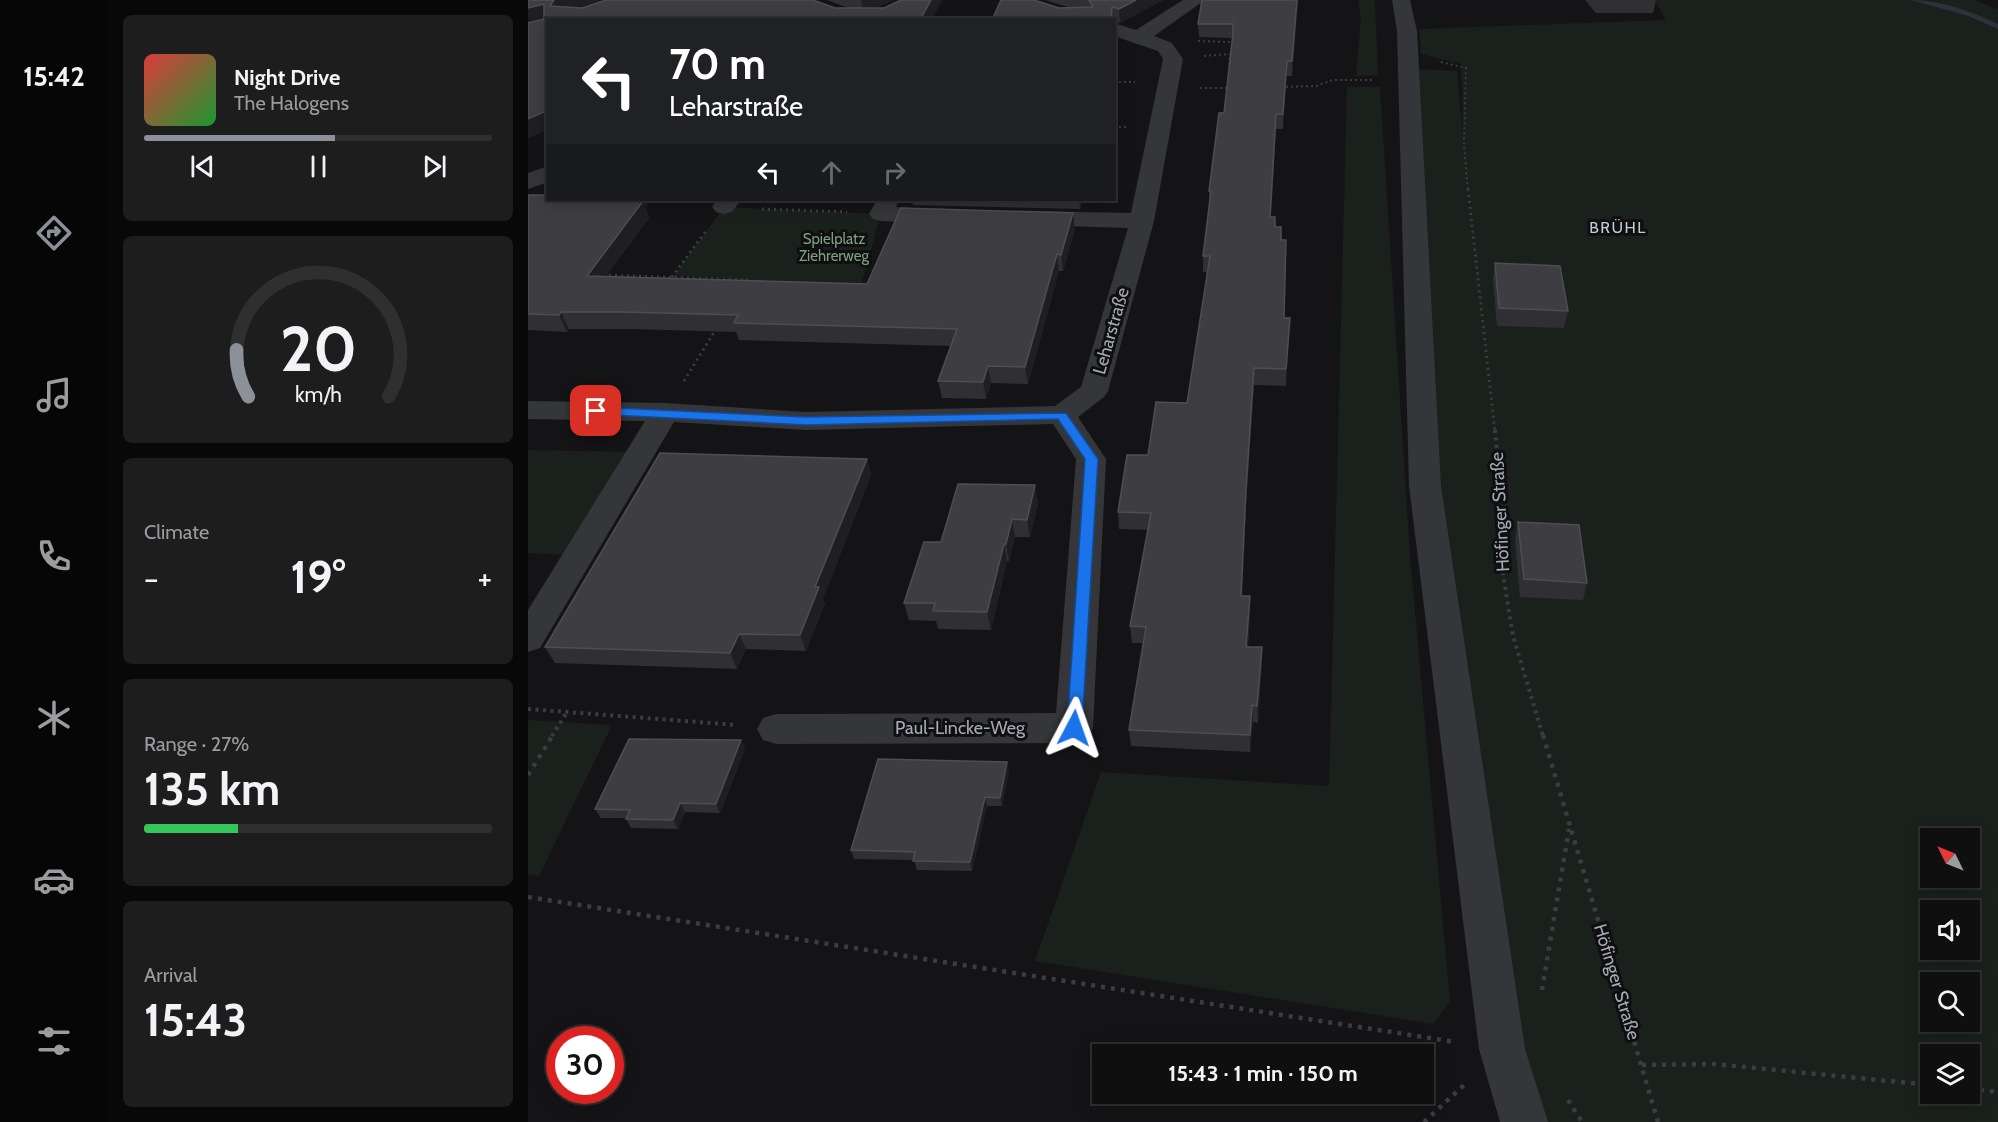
<!DOCTYPE html>
<meta charset="utf-8">
<style>
body{margin:0;font-family:Cabin,sans-serif;background:#1d1d1e;color:#f1f3f6;height:100vh;display:flex;flex-direction:column;font-size:22px;white-space:nowrap}
*{box-sizing:border-box;margin:0}
p{font-size:20px;color:#9b9c9f}
.icon{flex:none;width:33px;height:33px;fill:none;stroke:currentColor;stroke-width:2;stroke-linecap:round;stroke-linejoin:round}
.map{position:relative;flex:1;overflow:hidden}
.details{display:flex;flex-direction:column;gap:15px;padding:15px;background:#080809;width:420px}
.details>*{flex:none}
.hud{position:absolute;left:18px;top:18px;width:570px;height:183px;border-radius:0px;box-shadow:0 3px 15px #0003,0 0 0 2px #2f2f30;background:#202124;color:#fff;overflow:hidden}
.needle{width:39px;rotate:313deg}
.buttons{position:absolute;left:1392px;top:828px;display:grid;gap:12px}
.buttons a{display:grid;place-items:center;width:60px;height:60px;border-radius:0px;background:#0f0f10;box-shadow:0 3px 15px #0003,0 0 0 2px #2f2f30;font-size:30px}
.speed{position:absolute;left:18px;top:1026px;display:flex;gap:12px;font-size:30px;font-weight:700;text-align:center}
.speed>*{display:grid;place-content:center;width:78px;height:78px;border-radius:50%;background:#0f0f10;box-shadow:0 3px 15px #0003,0 0 0 2px #2f2f30;line-height:1}
.speed .limit{border:9px solid #d22;background:#fff;color:#111}
.pin{position:absolute;display:grid;place-items:center;width:51px;height:51px;color:#fff;margin:-26px;border-radius:12px;box-shadow:0 3px 9px #0006}
.me{position:absolute;width:66px;margin:-33px;rotate:4deg;stroke-linejoin:round;filter:drop-shadow(0 0 4px #0008)}
.turn{display:flex;align-items:center;gap:21px;height:126px;padding:0 24px;font-size:27px}
.turn .icon{width:78px;height:78px;stroke-width:2.5}
.turn b{display:block;font-size:42px;line-height:51px}
.lanes{display:flex;align-items:center;height:57px;padding:0 24px;background:#0003;justify-content:center;gap:30px;direction:ltr}
.lanes .off{opacity:.35}
.big{font-size:45px;font-weight:800;line-height:1.1}
.details .card{flex:1;display:flex;flex-direction:column;justify-content:center;gap:9px;min-width:0;padding:0 21px;border-radius:9px;background:#1d1d1e}
.details .dial{align-items:center;gap:0}
.dial svg{height:156px;overflow:visible;fill:none;stroke:#2f2f30;stroke-width:7;stroke-linecap:round;text-anchor:middle}
.dial text{fill:#f1f3f6;stroke:none}
.song{display:flex;align-items:center;gap:18px}
.cover{width:72px;height:72px;border-radius:9px;background:linear-gradient(135deg,hsl(0 70% 55%),hsl(130 70% 35%))}
.played{height:6px;border-radius:3px;background:linear-gradient(90deg,#8c9099 55%,#2f2f30 55%)}
.keys{display:flex;justify-content:space-around;direction:ltr}
.heat{display:flex;justify-content:space-between;align-items:center;font-size:33px;direction:ltr}
.charge{height:9px;border-radius:4px;background:linear-gradient(90deg,#34c759 27%,#2f2f30 0)}
.trip{position:absolute;left:564px;top:1044px;width:342px;height:60px;border-radius:0px;background:#0f0f10;box-shadow:0 3px 15px #0003,0 0 0 2px #2f2f30;font-weight:800;line-height:60px;text-align:center}
main{display:flex;flex:1;min-height:0}
.menu{display:flex;flex-direction:column;width:108px;justify-content:space-around;align-items:center;background:#060606;color:#9b9c9f}
.menu .icon{width:42px;height:42px}
.menu .active{color:#8c9099}
.menu b{font-size:27px;color:#f1f3f6}
.map>svg:first-child{display:block}
.green{fill:#1a201c;fill-rule:evenodd}
.lines{fill:none;stroke-linecap:round;stroke-linejoin:round}
.stream{fill:#2b3239;fill-rule:evenodd}
.path-far3{stroke:#3b3d41;stroke-width:2;stroke-dasharray:2 3;stroke-linecap:butt}
.path-far2{stroke:#3b3d41;stroke-width:3;stroke-dasharray:2 4;stroke-linecap:butt}
.path-far1{stroke:#3b3d41;stroke-width:4;stroke-dasharray:3 4.5;stroke-linecap:butt}
.path{stroke:#3b3d41;stroke-width:4.5;stroke-dasharray:4 6;stroke-linecap:butt}
.minor{fill:#35363a;fill-rule:evenodd}
.wall{fill:#303034}
.shaded-wall{fill:#1f1f22}
.building{fill:#3d3d42;stroke:#4d4e54;stroke-width:1.5}
.route{fill:#1a73e8;stroke:#114b97;stroke-width:1.5}
.labels{text-anchor:middle;stroke-width:6;stroke-linejoin:round;paint-order:stroke}
.far-park-label{font-size:15px;fill:#7e9f82;stroke:#0f0f11}
.far-neighbourhood-label{font-size:16px;letter-spacing:1.5px;fill:#c7cad2;stroke:#0f0f11}
.street-label{font-size:18px;fill:#a7aab5;stroke:#0f0f11}
</style>
<main>
<nav class="menu">
<b>15:42</b>
<svg class="icon active" aria-label="directions" viewBox="0 0 24 24"><path d="M12 3l9 9-9 9-9-9zM9 14v-3h6M13 9l2 2-2 2"/></svg>
<svg class="icon" aria-label="music" viewBox="0 0 24 24"><path d="M9 18V5l10-2v13"/><circle cx="6" cy="18" r="3"/><circle cx="16" cy="16" r="3"/></svg>
<svg class="icon" aria-label="phone" viewBox="0 0 24 24"><path d="M5 4h4l2 5-3 2q2 4 5 5l2-3 5 2v4C11 20 4 13 5 4z"/></svg>
<svg class="icon" aria-label="climate" viewBox="0 0 24 24"><path d="M12 3v18M4 7l16 10M4 17L20 7"/></svg>
<svg class="icon" aria-label="car" viewBox="0 0 24 24"><path d="M5 17H2v-5l4-1 3-4h7l3 4 3 1v5h-3M9 17h6M6 11h13"/><circle cx="7" cy="17" r="2"/><circle cx="17" cy="17" r="2"/></svg>
<svg class="icon" aria-label="filters" viewBox="0 0 24 24"><path d="M4 7h16M4 17h16"/><circle cx="9" cy="7" r="2"/><circle cx="15" cy="17" r="2"/></svg>
</nav>
<section class="details">
<div class="card">
<div class="song"><i class="cover"></i><div><b>Night Drive</b><p>The Halogens</p></div></div>
<div class="played"></div>
<div class="keys"><svg class="icon" aria-label="previous" viewBox="0 0 24 24"><path d="M18 5L8 12l10 7zM5 5v14"/></svg><svg class="icon" aria-label="pause" viewBox="0 0 24 24"><path d="M8 5v14M16 5v14"/></svg><svg class="icon" aria-label="next" viewBox="0 0 24 24"><path d="M6 5l10 7-10 7zM19 5v14"/></svg></div>
</div>
<div class="card dial"><svg viewBox="0 0 100 80">
<path d="M14 69A42 42 0 1 1 86 69"/>
<path d="M14 69A42 42 0 0 1 8 45" stroke="#8c9099"/>
<text x="50" y="56" font-size="32" font-weight="700">20</text>
<text x="50" y="72" font-size="11">km/h</text>
</svg></div>
<div class="card"><p>Climate</p>
<div class="heat"><a>−</a><b class="big">19°</b><a>+</a></div>
</div>
<div class="card"><p>Range · 27%</p><b class="big">135 km</b><div class="charge"></div></div>
<div class="card"><p>Arrival</p><b class="big">15:43</b></div>
</section>
<div class="map">
<svg width="1470" height="1122" viewBox="0 0 1470 1122">
<rect width="100%" height="100%" fill="#141416"/>
<g class="green">
<polygon points="830,0 846,0 847,2 850,75 828,76 833,18"/>
<path d="M1127 0H1445L1470 9V25L1457 21 1470 27V1122H996L897 486 890 69 929 71 935 137 933 64 893 54 891 29 1138 20ZM1402 838H1442V878H1402ZM1402 910H1442V950H1402ZM1402 982H1442V1022H1402ZM1402 1054H1442V1094H1402Z"/>
<polygon points="819,87 852,87 882,556 922,1001 906,1024 507,961 573,772 801,786"/>
<polygon points="196,207 353,214 333,285 145,276"/>
<polygon points="0,450 102,452 39,555 0,553"/>
<polygon points="0,720 84,725 11,876 0,874"/>
</g>
<g class="lines">
<path class="stream" d="M1383 0C1413 0 1443 11 1470 24V29L1440 16Z"/>
<g class="path-far3">
<polyline points="670,41 701,42 702,35"/>
<polyline points="676,56 702,54 701,69"/>
<polyline points="913,62 938,68 936,146 940,191"/>
<polyline points="586,82 607,82"/>
<polyline points="753,87 788,86 805,80 847,80"/>
<polyline points="672,88 704,88"/>
<polyline points="586,127 598,127"/>
</g>
<g class="path-far2">
<polyline points="940,189 967,432"/>
<polyline points="234,209 319,212"/>
<polyline points="75,275 219,280 216,284"/>
<polyline points="144,277 178,231"/>
<polyline points="156,381 188,329"/>
</g>
<g class="path-far1">
<polyline points="967,430 972,484 972,556 985,636 1015,736"/>
<polyline points="0,709 209,725"/>
<polyline points="24,736 39,712"/>
</g>
<g class="path">
<polyline points="1015,735 1130,1122"/>
<polyline points="0,775 25,735"/>
<polyline points="0,897 927,1042"/>
<polyline points="1014,990 1041,829"/>
<polyline points="1114,1065 1186,1064 1402,1085"/>
<polyline points="1442,1089 1470,1092"/>
<polyline points="1040,1100 1054,1122"/>
<polyline points="896,1122 936,1085"/>
</g>
<g class="minor">
<polygon points="655,0 677,0 626,36 644,43 655,59 626,221 580,391 576,397 550,417 578,459 565,728 559,739 546,743 248,744 235,740 229,729 235,718 248,714 528,713 548,459 525,424 278,430 146,422 12,648 0,652 0,610 117,421 0,419 0,401 137,403 278,412 527,406 553,387 600,228 502,225 493,223 490,218 493,213 502,211 603,213 635,59 630,51 586,36 586,23 608,30"/>
<polygon points="864,0 882,0 889,31 913,486 997,1049 1020,1122 972,1122 951,1049 881,486 869,31"/>
<polygon points="20,166 20,182 0,189 0,173"/>
<polygon points="189,200 213,200 204,212 196,214 188,212 184,207"/>
<polygon points="349,200 371,200 368,207 423,211 426,216 423,221 414,223 353,221 345,219 341,214"/>
</g>
</g>
<g class="wall">
<polygon points="0,0 50,8 320,8 299,0 365,0 348,8 356,8 373,0 414,0 403,20 20,20 20,129 0,138"/>
<polygon points="517,0 635,0 592,23 586,22 586,20 464,20 531,8 543,8"/>
<polygon points="674,0 770,0 764,76 758,76 755,129 748,129 743,217 753,240 756,318 761,334 758,386 726,385 718,506 714,596 722,596 722,613 720,647 734,647 734,664 730,723 725,722 722,752 603,746 601,730 615,643 604,643 602,626 620,530 591,529 590,512 620,455 659,403 680,272 675,272 675,256 681,203 681,191 696,113 705,38 671,37 670,24"/>
<polygon points="1057,0 1128,0 1125,13 1068,13"/>
<polygon points="0,195 20,200 122,200 117,207 121,218 78,276 339,284 547,229 535,271 531,271 500,384 463,383 458,399 414,398 410,381 423,346 211,340 208,332 103,329 41,329 39,332 0,330"/>
<polygon points="384,200 555,200 552,209 385,205"/>
<polygon points="967,263 1040,311 1036,328 969,326 965,280"/>
<polygon points="339,459 343,475 295,599 297,603 278,651 218,649 209,669 27,663 17,647"/>
<polygon points="510,503 502,537 487,537 481,561 479,561 463,630 410,629 408,621 381,620 376,603 413,542"/>
<polygon points="990,522 1059,583 1055,600 992,597 987,540"/>
<polygon points="213,740 217,749 192,813 157,812 150,829 103,828 98,819 98,818 73,818 67,809"/>
<polygon points="481,771 474,806 459,806 444,871 389,870 386,860 326,859 323,850"/>
</g>
<g class="shaded-wall">
<polygon points="26,0 74,0 31,14 22,6"/>
<polygon points="333,0 365,0 336,14"/>
<polygon points="403,0 414,0 403,20 392,20"/>
<polygon points="608,0 635,0 592,23 591,9"/>
<polygon points="769,0 770,0 764,76 764,61"/>
<polygon points="16,4 21,18 0,24 0,8"/>
<polygon points="759,61 758,76 755,129 755,114"/>
<polygon points="588,70 589,85 586,94 586,75"/>
<polygon points="20,110 20,129 0,138 0,119"/>
<polygon points="748,114 748,129 742,233 742,217"/>
<polygon points="104,200 122,200 117,207 121,218 66,292 59,276"/>
<polygon points="551,200 555,200 552,209"/>
<polygon points="545,213 547,229 535,271 533,255"/>
<polygon points="529,254 531,271 500,384 497,367"/>
<polygon points="33,312 41,329 39,332 31,315"/>
<polygon points="762,318 761,334 758,386 758,369"/>
<polygon points="460,366 463,383 458,399 455,382"/>
<polygon points="726,368 726,385 718,506 714,612 713,596 718,489"/>
<polygon points="339,459 343,475 295,599 297,603 278,651 272,635 287,587"/>
<polygon points="507,485 510,503 502,537 499,520"/>
<polygon points="484,519 487,537 481,561 478,544"/>
<polygon points="476,544 479,561 463,630 459,612"/>
<polygon points="722,596 722,613 718,663 718,647"/>
<polygon points="211,634 218,649 209,669 202,653"/>
<polygon points="734,647 734,664 730,723 729,706"/>
<polygon points="724,705 725,722 722,752 722,735"/>
<polygon points="213,740 217,749 192,813 188,804"/>
<polygon points="479,762 481,771 474,806 472,798"/>
<polygon points="457,797 459,806 444,871 442,862"/>
<polygon points="152,803 157,812 150,829 145,820"/>
</g>
<g class="building">
<polygon points="0,0 26,0 22,6 54,8 78,0 285,0 307,8 356,8 373,0 403,0 392,20 20,20 20,110 0,119 0,23 16,19 16,4 0,8"/>
<polygon points="473,0 506,0 531,8 565,7 561,0 608,0 591,9 584,7 583,20 464,20"/>
<polygon points="674,0 769,0 764,61 759,61 755,114 748,114 742,217 747,217 747,227 753,227 753,240 758,240 756,318 762,318 758,369 726,368 718,489 713,596 722,596 718,647 734,647 729,706 724,705 722,735 601,730 618,627 602,626 623,513 590,512 599,455 620,455 628,402 659,403 682,256 675,256 683,191 681,191 691,113 696,113 705,33 705,24 670,24"/>
<polygon points="0,195 20,195 20,200 104,200 103,201 115,201 59,276 339,284 373,208 545,213 533,255 529,254 497,367 460,366 455,382 410,381 429,329 206,323 210,315 96,312 33,312 31,315 0,314"/>
<polygon points="967,263 1032,266 1040,311 971,308"/>
<polygon points="132,453 339,459 287,587 291,587 272,635 211,634 202,653 17,647"/>
<polygon points="430,484 507,485 499,520 484,519 478,544 476,544 459,612 405,611 407,603 376,603 396,542 413,542"/>
<polygon points="990,522 1051,525 1059,583 996,579"/>
<polygon points="101,739 213,740 188,804 152,803 145,820 98,819 102,810 67,809"/>
<polygon points="350,759 479,762 472,798 457,797 442,862 385,861 387,852 323,850"/>
</g>
<polygon class="route" points="68,407 278,417 538,413 570,459 554,728 552,732 546,734 541,732 539,728 557,459 530,419 278,425 64,414 62,411"/>
<g class="labels">
<g class="far-park-label">
<text x="306" y="244">Spielplatz<tspan x="306" dy="17">Ziehrerweg</tspan></text>
</g>
<g class="far-neighbourhood-label">
<text x="1090" y="233">BRÜHL</text>
</g>
<g class="street-label">
<text transform="translate(583 331) rotate(-74)" y="6">Leharstraße</text>
<text transform="translate(972 512) rotate(-93)" y="6">Höfinger Straße</text>
<text x="432" y="734">Paul-Lincke-Weg</text>
<text transform="translate(1089 982) rotate(73)" y="6">Höfinger Straße</text>
</g>
</g>
</svg>
<div class="buttons">
<a><svg class="needle" viewBox="-14 -14 28 28"><path d="M0-13l5 13h-10z" fill="#e53935"/><path d="M0 13l5-13h-10z" fill="#9b9c9f"/></svg></a>
<a><svg class="icon" aria-label="sound" viewBox="0 0 24 24"><path d="M4 9h4l5-4v14l-5-4H4zM17 9q2 3 0 6"/></svg></a>
<a><svg class="icon" aria-label="search" viewBox="0 0 24 24"><circle cx="10" cy="10" r="6"/><path d="M15 15l6 6"/></svg></a>
<a><svg class="icon" aria-label="layers" viewBox="0 0 24 24"><path d="M12 4l9 5-9 5-9-5zM3 14l9 5 9-5"/></svg></a>
</div>
<div class="speed"><div class="limit">30</div></div>
<div class="pin" style="left:68px;top:411px;background:#d93025"><svg class="icon" aria-label="arrive" viewBox="0 0 24 24"><path d="M6 21V4h12l-3 4 3 4H6"/></svg></div>
<svg class="me" style="left:546px;top:728px" viewBox="-20 -20 40 40"><path d="M0-17L14 15 0 8-14 15z" fill="#1a73e8" stroke="#fff" stroke-width="4"/></svg>
<div class="trip">15:43 · 1 min · 150 m</div>
<div class="hud">
<div class="turn"><svg class="icon" aria-label="left" viewBox="0 0 24 24"><path d="M17 20v-9H6M10 6l-5 5 5 5"/></svg><div><b>70 m</b>Leharstraße</div></div>
<div class="lanes"><svg class="icon" aria-label="left" viewBox="0 0 24 24"><path d="M17 20v-9H6M10 6l-5 5 5 5"/></svg><svg class="icon off" aria-label="ahead" viewBox="0 0 24 24"><path d="M12 20V5M6 11l6-6 6 6"/></svg><svg class="icon off" aria-label="right" viewBox="0 0 24 24"><path d="M7 20v-9h11M14 6l5 5-5 5"/></svg></div>
</div>
</div>
</main>
